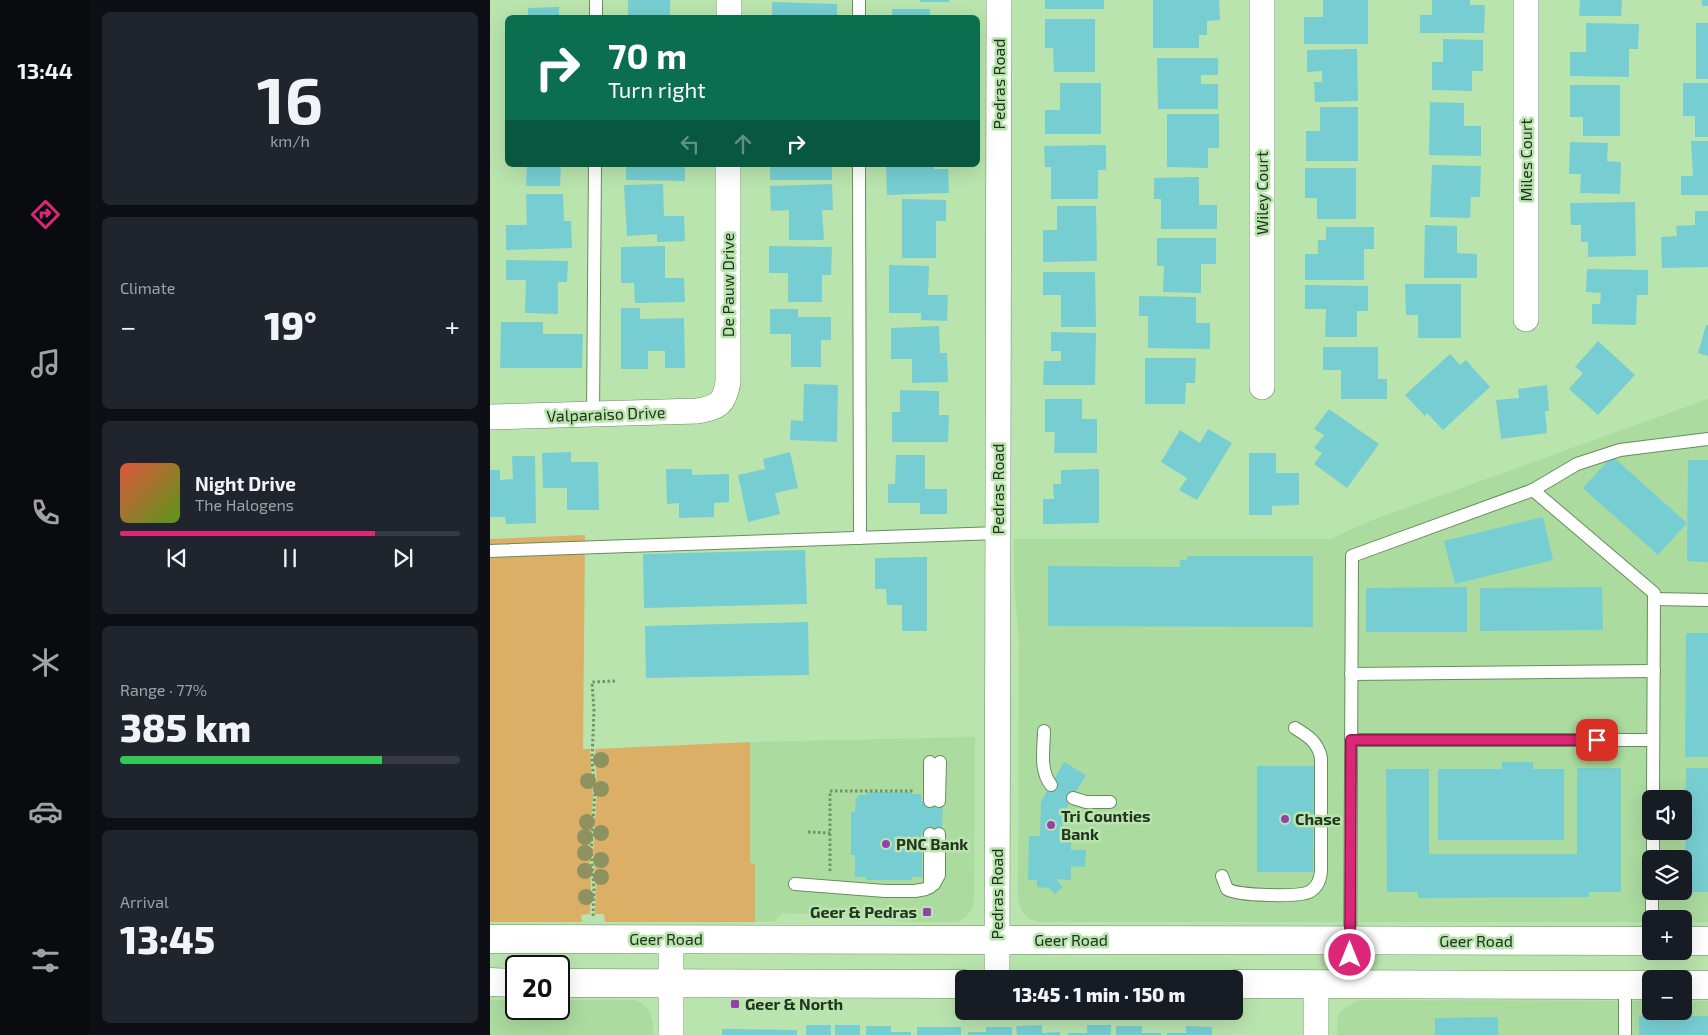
<!DOCTYPE html>
<meta charset="utf-8">
<style>
body{margin:0;font-family:"Exo 2",sans-serif;background:#20242c;color:#f1f3f6;height:100vh;display:flex;flex-direction:column;font-size:19px;white-space:nowrap}
*{box-sizing:border-box;margin:0}
p{font-size:16px;color:#9ea1a6}
.icon{flex:none;width:28px;height:28px;fill:none;stroke:currentColor;stroke-width:2;stroke-linecap:round;stroke-linejoin:round}
.map{position:relative;flex:1;overflow:hidden}
.panel{display:flex;flex-direction:column;gap:12px;padding:12px;background:#0d0f14;width:400px}
.panel>*{flex:none}
.hud{position:absolute;left:15px;top:15px;width:475px;height:152px;border-radius:8px;box-shadow:0 5px 20px #0002;background:#0b6e4f;color:#fff;overflow:hidden}
.buttons{position:absolute;left:1152px;top:790px;display:grid;gap:10px}
.buttons a{display:grid;place-items:center;width:50px;height:50px;border-radius:8px;background:#171b24;box-shadow:0 5px 20px #0002;font-size:25px}
.speed{position:absolute;left:15px;top:955px;display:flex;gap:10px;font-size:25px;font-weight:700;text-align:center}
.speed>*{display:grid;place-content:center;width:65px;height:65px;border-radius:50%;background:#171b24;box-shadow:0 5px 20px #0002;line-height:1}
.speed .limit{border:2px solid #111;border-radius:8px;background:#fff;color:#111}
.pin{position:absolute;display:grid;place-items:center;width:42px;height:42px;color:#fff;margin:-21px;border-radius:10px;box-shadow:0 2px 8px #0006}
.me{position:absolute;width:55px;margin:-28px;rotate:0deg;stroke-linejoin:round;filter:drop-shadow(0 0 4px #0008)}
.turn{display:flex;align-items:center;gap:18px;height:105px;padding:0 20px;font-size:22px}
.turn .icon{width:65px;height:65px;stroke-width:2.5}
.turn b{display:block;font-size:35px;line-height:42px}
.lanes{display:flex;align-items:center;height:48px;padding:0 20px;background:#0003;justify-content:center;gap:25px;direction:ltr}
.lanes .off{opacity:.35}
.big{font-size:38px;font-weight:800;line-height:1.1}
.panel .widget{flex:1;display:flex;flex-direction:column;justify-content:center;gap:8px;min-width:0;padding:0 18px;border-radius:8px;background:#20242c}
.panel .dial{align-items:center;gap:0}
.dial b{font-size:65px;line-height:1}
.song{display:flex;align-items:center;gap:15px}
.cover{width:60px;height:60px;border-radius:8px;background:linear-gradient(135deg,hsl(10 70% 55%),hsl(90 70% 35%))}
.played{height:5px;border-radius:2px;background:linear-gradient(90deg,#db2777 75%,#363941 75%)}
.keys{display:flex;justify-content:space-around;direction:ltr}
.heat{display:flex;justify-content:space-between;align-items:center;font-size:28px;direction:ltr}
.charge{height:8px;border-radius:4px;background:linear-gradient(90deg,#34c759 77%,#363941 0)}
.trip{position:absolute;left:465px;top:970px;width:288px;height:50px;border-radius:8px;background:#171b24;box-shadow:0 5px 20px #0002;font-weight:800;line-height:50px;text-align:center}
main{display:flex;flex:1;min-height:0}
.tabs{display:flex;flex-direction:column;width:90px;justify-content:space-around;align-items:center;background:#090b0e;color:#9ea1a6}
.tabs .icon{width:35px;height:35px}
.tabs .on{color:#db2777}
.tabs b{font-size:22px;color:#f1f3f6}
.map>svg:first-child{display:block}
.built{fill:#abdb9f;fill-rule:evenodd}
.green{fill:#dbaf65}
.building{fill:#77ced2}
.lines{fill:none;stroke-linecap:round;stroke-linejoin:round}
.service-casing{stroke:#668e5c;stroke-width:14}
.minor-casing{stroke:#668e5c;stroke-width:26}
.primary-casing{stroke:#668e5c;stroke-width:29}
.path{stroke:#73926b;stroke-width:3;stroke-dasharray:2.5 2.5;stroke-linecap:butt}
.service{stroke:#fff;stroke-width:12}
.minor{stroke:#fff;stroke-width:25}
.primary{stroke:#fff;stroke-width:28}
.tree{fill:#8e9260}
.route-casing{stroke:#8e194d;stroke-width:12}
.route{stroke:#db2777;stroke-width:9}
.poi-dot{fill:#973fac;stroke:#b9e4ae;stroke-width:2}
.labels{text-anchor:middle;stroke-width:5;stroke-linejoin:round;paint-order:stroke}
.street-label{font-size:16px;fill:#22331e;stroke:#b9e4ae}
.poi-label{font-size:16px;font-weight:bold;fill:#22331e;stroke:#b9e4ae;text-anchor:start}
</style>
<main>
<nav class="tabs">
<b>13:44</b>
<svg class="icon on" aria-label="directions" viewBox="0 0 24 24"><path d="M12 3l9 9-9 9-9-9zM9 14v-3h6M13 9l2 2-2 2"/></svg>
<svg class="icon" aria-label="music" viewBox="0 0 24 24"><path d="M9 18V5l10-2v13"/><circle cx="6" cy="18" r="3"/><circle cx="16" cy="16" r="3"/></svg>
<svg class="icon" aria-label="phone" viewBox="0 0 24 24"><path d="M5 4h4l2 5-3 2q2 4 5 5l2-3 5 2v4C11 20 4 13 5 4z"/></svg>
<svg class="icon" aria-label="climate" viewBox="0 0 24 24"><path d="M12 3v18M4 7l16 10M4 17L20 7"/></svg>
<svg class="icon" aria-label="car" viewBox="0 0 24 24"><path d="M5 17H2v-5l4-1 3-4h7l3 4 3 1v5h-3M9 17h6M6 11h13"/><circle cx="7" cy="17" r="2"/><circle cx="17" cy="17" r="2"/></svg>
<svg class="icon" aria-label="filters" viewBox="0 0 24 24"><path d="M4 7h16M4 17h16"/><circle cx="9" cy="7" r="2"/><circle cx="15" cy="17" r="2"/></svg>
</nav>
<section class="panel">
<div class="widget dial"><b>16</b><p>km/h</p></div>
<div class="widget"><p>Climate</p>
<div class="heat"><a>−</a><b class="big">19°</b><a>+</a></div>
</div>
<div class="widget">
<div class="song"><i class="cover"></i><div><b>Night Drive</b><p>The Halogens</p></div></div>
<div class="played"></div>
<div class="keys"><svg class="icon" aria-label="previous" viewBox="0 0 24 24"><path d="M18 5L8 12l10 7zM5 5v14"/></svg><svg class="icon" aria-label="pause" viewBox="0 0 24 24"><path d="M8 5v14M16 5v14"/></svg><svg class="icon" aria-label="next" viewBox="0 0 24 24"><path d="M6 5l10 7-10 7zM19 5v14"/></svg></div>
</div>
<div class="widget"><p>Range · 77%</p><b class="big">385 km</b><div class="charge"></div></div>
<div class="widget"><p>Arrival</p><b class="big">13:45</b></div>
</section>
<div class="map">
<svg width="1218" height="1035" viewBox="0 0 1218 1035">
<rect width="100%" height="100%" fill="#b9e4ae"/>
<g class="built">
<path d="M1218 399V922H1194V919H1161V922H550L539 919 533 913 529 904 528 896 529 640 524 582V539H841L877 522ZM1161 799H1194V831H1161ZM1161 859H1194V891H1161Z"/>
<polygon points="485,737 484,900 482,909 477,916 468,922 412,922 369,916 292,913 285,921 265,922 265,864 260,864 260,742"/>
<polygon points="0,1000 26,1000 26,1009 69,1009 69,1000 145,1000 152,1003 159,1011 163,1022 163,1035 0,1035"/>
<polygon points="869,1000 1161,1001 1161,1011 1194,1011 1194,1001 1218,1001 1218,1035 847,1035 848,1016 853,1009"/>
</g>
<g class="green">
<polygon points="95,535 93,749 100,749 103,798 99,847 101,890 100,914 91,915 92,922 0,922 0,539"/>
<polygon points="260,742 260,863 265,864 265,922 115,922 114,914 105,914 106,885 103,853 107,792 105,749"/>
</g>
<g class="building">
<rect x="138" y="0" width="42" height="18"/>
<rect x="430" y="0" width="29" height="2"/>
<rect x="555" y="0" width="59" height="9"/>
<polygon points="663,0 729,0 730,20 717,21 717,35 709,35 709,48 663,48"/>
<polygon points="833,0 878,0 878,44 814,44 814,17 833,17"/>
<polygon points="942,0 980,0 980,5 995,5 994,33 930,33 930,15 942,15"/>
<polygon points="1090,0 1132,0 1131,16 1089,16"/>
<rect x="1212" y="0" width="6" height="6"/>
<polygon points="282,2 347,4 347,18 282,18"/>
<polygon points="69,7 69,18 38,18 38,8"/>
<rect x="402" y="9" width="38" height="9"/>
<polygon points="555,19 605,19 605,72 564,72 563,48 555,48"/>
<polygon points="1096,23 1149,24 1148,49 1139,49 1139,77 1080,76 1080,52 1096,52"/>
<rect x="1206" y="23" width="12" height="56"/>
<polygon points="953,39 993,40 993,71 982,71 982,91 942,90 942,62 953,62"/>
<polygon points="867,49 868,101 825,102 824,82 832,82 832,71 817,72 817,50"/>
<polygon points="667,58 728,58 728,75 711,75 711,84 728,84 728,109 668,109"/>
<polygon points="570,83 611,83 611,134 555,134 555,110 570,110"/>
<polygon points="1193,83 1218,83 1218,137 1205,137 1205,116 1193,116"/>
<polygon points="1080,85 1130,85 1130,136 1093,136 1093,117 1080,117"/>
<polygon points="940,102 974,103 974,126 991,126 991,156 939,155"/>
<polygon points="830,107 868,107 868,161 816,161 816,131 830,131"/>
<polygon points="677,114 729,114 729,148 718,148 718,168 677,167"/>
<polygon points="1201,141 1218,141 1218,195 1191,195 1191,176 1203,176"/>
<polygon points="1080,142 1118,143 1117,161 1131,162 1130,194 1090,193 1091,174 1079,174"/>
<polygon points="616,145 616,170 608,170 608,199 561,199 561,167 555,167 554,146"/>
<polygon points="37,165 71,165 70,186 36,186"/>
<polygon points="136,165 195,165 195,181 136,180"/>
<rect x="280" y="165" width="62" height="15"/>
<polygon points="396,165 444,165 444,169 458,169 459,193 397,195"/>
<polygon points="942,165 991,166 990,197 981,197 980,218 940,217"/>
<polygon points="815,168 866,168 866,219 827,219 827,198 815,198"/>
<polygon points="709,177 709,205 727,205 727,229 671,229 671,199 664,199 664,178"/>
<polygon points="173,184 174,216 194,216 195,241 167,242 167,234 137,236 134,185"/>
<polygon points="342,184 343,210 332,210 334,240 299,240 299,210 281,211 280,186"/>
<polygon points="36,194 73,194 74,221 81,221 82,248 16,250 16,225 37,225"/>
<polygon points="412,199 456,200 456,221 446,221 446,258 412,258"/>
<polygon points="1145,202 1146,256 1098,257 1098,242 1091,242 1091,225 1081,225 1080,203"/>
<polygon points="567,206 606,206 607,261 553,262 553,230 567,230"/>
<polygon points="1205,211 1218,211 1218,267 1172,268 1171,237 1187,236 1186,226 1205,225"/>
<polygon points="935,225 967,226 967,253 987,254 987,278 934,278"/>
<polygon points="836,227 884,227 884,249 874,249 874,280 815,280 815,254 828,254 828,240 836,240"/>
<polygon points="667,238 726,238 726,264 711,264 711,293 673,292 674,266 667,266"/>
<polygon points="175,246 175,278 194,278 195,302 145,303 144,283 131,283 131,247"/>
<polygon points="279,246 342,247 341,275 332,275 332,302 298,302 298,273 279,273"/>
<polygon points="16,260 78,261 77,282 68,282 68,314 35,313 36,280 16,280"/>
<polygon points="399,265 439,266 438,295 458,295 457,321 431,320 431,313 399,313"/>
<polygon points="1097,269 1158,270 1158,295 1147,295 1146,325 1102,324 1102,304 1110,304 1111,293 1096,292"/>
<polygon points="553,272 605,272 606,327 571,327 571,295 553,295"/>
<polygon points="915,284 971,284 971,338 928,338 928,315 916,315"/>
<polygon points="815,285 878,286 878,311 867,311 867,337 835,337 836,309 815,309"/>
<polygon points="649,296 706,297 706,323 720,323 720,349 658,348 658,316 649,316"/>
<polygon points="131,308 150,308 150,319 194,318 195,368 175,368 175,351 158,351 158,369 131,369"/>
<polygon points="280,309 308,309 308,317 341,317 341,340 331,340 331,367 301,367 301,334 280,334"/>
<polygon points="11,322 53,322 53,334 93,334 92,368 10,368"/>
<polygon points="1216,325 1218,325 1218,356 1208,353"/>
<polygon points="449,326 450,353 457,353 458,382 422,383 422,359 401,359 401,328"/>
<polygon points="561,332 606,333 605,385 553,385 554,361 571,361 571,351 561,351"/>
<polygon points="1108,341 1145,375 1108,415 1079,389 1093,373 1085,367"/>
<polygon points="833,347 888,347 888,379 897,379 897,399 851,399 851,370 833,370"/>
<polygon points="960,354 970,365 976,360 1000,387 953,430 937,413 935,416 915,395"/>
<polygon points="655,358 706,358 705,383 696,383 695,404 655,404"/>
<polygon points="314,384 348,385 347,442 300,440 301,420 313,421"/>
<polygon points="1057,385 1059,411 1055,411 1057,433 1011,439 1006,400 1029,398 1028,389"/>
<polygon points="410,390 449,391 449,415 459,415 458,442 402,442 402,412 410,412"/>
<polygon points="555,399 592,399 592,419 607,419 607,453 564,453 565,432 555,432"/>
<polygon points="839,409 889,444 857,488 824,464 832,453 824,448 834,435 824,429"/>
<polygon points="718,429 742,443 707,500 689,490 697,478 671,462 690,430 710,443"/>
<polygon points="81,452 81,462 108,462 109,510 77,510 77,488 53,488 52,453"/>
<polygon points="300,452 308,488 285,493 290,514 258,522 248,475 275,469 273,459"/>
<polygon points="759,453 786,453 786,473 809,473 809,505 782,506 782,515 759,515"/>
<polygon points="406,455 435,455 435,489 457,489 457,514 430,514 430,503 398,503 398,484 405,484"/>
<polygon points="22,456 45,456 46,523 16,524 15,517 0,517 0,470 10,470 10,480 23,479"/>
<polygon points="1122,456 1197,523 1168,555 1093,488"/>
<polygon points="1198,460 1218,460 1218,562 1197,561"/>
<polygon points="176,469 202,469 202,475 239,474 239,502 224,503 224,517 189,518 189,503 177,504"/>
<polygon points="609,469 609,523 553,524 553,499 564,499 563,484 571,484 571,470"/>
<polygon points="1053,517 1063,560 965,584 954,541"/>
<polygon points="315,550 317,604 154,608 153,554"/>
<polygon points="697,556 823,556 823,627 558,626 558,566 690,567 690,560 697,560"/>
<polygon points="437,557 437,631 412,631 412,605 397,605 396,589 385,589 385,558"/>
<polygon points="977,587 977,632 876,632 876,588"/>
<polygon points="1112,587 1113,630 990,631 990,588"/>
<polygon points="318,622 319,675 156,678 155,626"/>
<polygon points="1196,633 1218,633 1218,757 1195,757"/>
<polygon points="574,762 596,775 573,814 572,836 581,836 581,850 596,850 595,867 581,866 581,880 566,879 573,887 565,894 559,888 547,887 547,880 538,880 539,836 550,836 551,802"/>
<polygon points="1012,762 1043,762 1043,769 1074,769 1074,840 948,840 948,769 1012,769"/>
<polygon points="767,766 824,766 823,872 767,872"/>
<polygon points="1087,768 1131,768 1131,892 1099,892 1099,897 928,898 928,892 897,892 896,769 939,769 939,854 1087,854"/>
<polygon points="1196,768 1218,768 1218,892 1195,892"/>
<polygon points="377,792 422,792 422,794 431,794 431,801 453,801 452,834 432,834 432,877 422,877 422,880 376,880 376,877 365,877 365,855 361,855 361,812 365,812 366,798 368,798 368,795 377,795"/>
<rect x="1149" y="1016" width="69" height="19"/>
<polygon points="1008,1017 1008,1035 945,1035 945,1018"/>
<rect x="316" y="1025" width="25" height="10"/>
<rect x="345" y="1025" width="25" height="10"/>
<polygon points="552,1025 552,1033 570,1032 570,1035 527,1035 526,1026"/>
<polygon points="597,1025 621,1025 621,1035 578,1035 578,1033 597,1033"/>
<polygon points="376,1026 401,1026 401,1032 421,1032 421,1035 376,1035"/>
<polygon points="626,1026 652,1026 652,1033 671,1033 671,1035 626,1035"/>
<polygon points="696,1026 722,1027 722,1035 677,1035 677,1033 696,1033"/>
<rect x="427" y="1027" width="44" height="8"/>
<polygon points="496,1027 522,1027 522,1035 478,1035 478,1032 496,1032"/>
<polygon points="232,1029 307,1030 307,1035 232,1035"/>
</g>
<g class="lines">
<g class="service-casing">
<g id="service">
<polyline points="369,0 369,18"/>
<polyline points="106,18 106,0"/>
<polyline points="369,165 370,538"/>
<polyline points="103,415 105,165"/>
<polyline points="1043,490 1087,464 1130,450 1218,439"/>
<polyline points="0,551 508,533"/>
<polyline points="1164,599 1218,600"/>
<polyline points="861,674 1164,671"/>
<path d="M554 731C554 748 549 770 561 785"/>
<polyline points="861,740 1163,740"/>
<polyline points="440,762 440,801"/>
<polyline points="583,798 596,802 620,802"/>
<polyline points="449,801 450,762"/>
<polyline points="440,834 440,887"/>
<polyline points="1163,859 1163,831"/>
<path d="M732 876 737 889C748 896 808 897 819 892 827 888 830 880 831 872V758C828 742 818 736 805 728"/>
<polyline points="305,884 395,891 425,891 436,889 444,884 449,875 449,834"/>
<polyline points="1162,919 1162,891"/>
<polyline points="860,984 862,556 1043,490 1164,593 1163,799"/>
<polyline points="1135,985 1135,1035"/>
</g>
</g>
<g class="minor-casing">
<g id="minor">
<polyline points="1036,0 1036,319"/>
<polyline points="239,18 239,0"/>
<polyline points="772,387 772,0"/>
<path d="M0 417 207 411C228 407 234 405 238 382V165"/>
<polyline points="507,979 509,0"/>
<polyline points="181,1035 181,939"/>
<polyline points="826,1035 826,984"/>
</g>
</g>
<g class="primary-casing">
<g id="primary">
<polyline points="0,939 1161,941"/>
<polyline points="1194,941 1218,941"/>
<polyline points="0,982 26,983"/>
<polyline points="69,983 474,984"/>
<polyline points="744,984 1161,985"/>
<polyline points="1194,985 1218,985"/>
</g>
</g>
<g class="path">
<polyline points="318,832 340,833"/>
<polyline points="340,871 340,791 424,791"/>
<polyline points="103,916 104,890 101,852 105,792 102,760 104,710 102,682 126,681"/>
</g>
<use href="#service" class="service"/>
<use href="#minor" class="minor"/>
<use href="#primary" class="primary"/>
</g>
<g class="tree">
<circle cx="111" cy="760" r="8"/>
<circle cx="98" cy="781" r="8"/>
<circle cx="111" cy="789" r="8"/>
<circle cx="97" cy="822" r="8"/>
<circle cx="111" cy="833" r="8"/>
<circle cx="95" cy="837" r="8"/>
<circle cx="95" cy="853" r="8"/>
<circle cx="111" cy="860" r="8"/>
<circle cx="95" cy="871" r="8"/>
<circle cx="111" cy="877" r="8"/>
<circle cx="96" cy="897" r="8"/>
</g>
<g class="lines">
<g class="route-casing">
<polyline id="route" points="860,955 861,740 1107,740"/>
</g>
<use href="#route" class="route"/>
</g>
<g class="poi-dot">
<circle cx="795" cy="819" r="5"/>
<circle cx="561" cy="825" r="5"/>
<circle cx="396" cy="844" r="5"/>
<rect x="432" y="907" width="10" height="10" rx="2.5"/>
<rect x="240" y="999" width="10" height="10" rx="2.5"/>
</g>
<g class="labels">
<g class="street-label">
<text transform="translate(509 84) rotate(-90)" y="6">Pedras Road</text>
<text transform="translate(1036 160) rotate(-90)" y="6">Miles Court</text>
<text transform="translate(772 193) rotate(-90)" y="6">Wiley Court</text>
<text transform="translate(238 285) rotate(-90)" y="6">De Pauw Drive</text>
<text transform="translate(116 414) rotate(-2)" y="6">Valparaiso Drive</text>
<text transform="translate(508 489) rotate(-90)" y="6">Pedras Road</text>
<text transform="translate(507 894) rotate(-90)" y="6">Pedras Road</text>
<text x="176" y="945">Geer Road</text>
<text x="581" y="946">Geer Road</text>
<text x="986" y="947">Geer Road</text>
</g>
<g class="poi-label">
<text x="571" y="822">Tri Counties<tspan x="571" dy="18">Bank</tspan></text>
<text x="805" y="825">Chase</text>
<text x="406" y="850">PNC Bank</text>
<text x="427" y="918" text-anchor="end">Geer &amp; Pedras</text>
<text x="255" y="1010">Geer &amp; North</text>
</g>
</g>
</svg>
<div class="buttons">
<a><svg class="icon" aria-label="sound" viewBox="0 0 24 24"><path d="M4 9h4l5-4v14l-5-4H4zM17 9q2 3 0 6"/></svg></a>
<a><svg class="icon" aria-label="layers" viewBox="0 0 24 24"><path d="M12 4l9 5-9 5-9-5zM3 14l9 5 9-5"/></svg></a>
<a>+</a>
<a>−</a>
</div>
<div class="speed"><div class="limit">20</div></div>
<div class="pin" style="left:1107px;top:740px;background:#d93025"><svg class="icon" aria-label="arrive" viewBox="0 0 24 24"><path d="M6 21V4h12l-3 4 3 4H6"/></svg></div>
<svg class="me" style="left:860px;top:955px" viewBox="-20 -20 40 40"><circle r="17" fill="#db2777" stroke="#fff" stroke-width="3"/><path d="M0-11L8 9 0 5-8 9z" fill="#fff"/></svg>
<div class="trip">13:45 · 1 min · 150 m</div>
<div class="hud">
<div class="turn"><svg class="icon" aria-label="right" viewBox="0 0 24 24"><path d="M7 20v-9h11M14 6l5 5-5 5"/></svg><div><b>70 m</b>Turn right</div></div>
<div class="lanes"><svg class="icon off" aria-label="left" viewBox="0 0 24 24"><path d="M17 20v-9H6M10 6l-5 5 5 5"/></svg><svg class="icon off" aria-label="ahead" viewBox="0 0 24 24"><path d="M12 20V5M6 11l6-6 6 6"/></svg><svg class="icon" aria-label="right" viewBox="0 0 24 24"><path d="M7 20v-9h11M14 6l5 5-5 5"/></svg></div>
</div>
</div>
</main>
